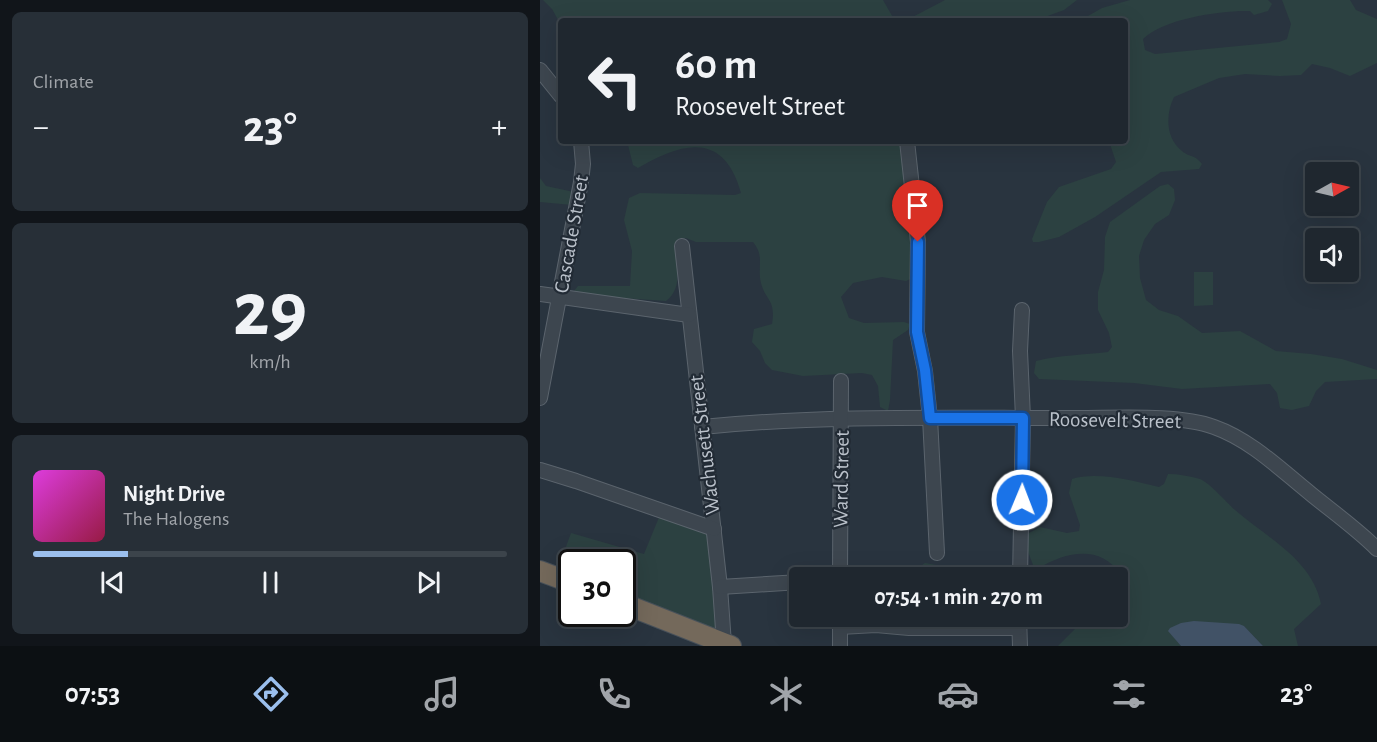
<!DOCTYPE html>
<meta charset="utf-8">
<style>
body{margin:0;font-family:"Alegreya Sans",sans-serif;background:#272f37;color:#f1f3f6;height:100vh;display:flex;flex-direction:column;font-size:22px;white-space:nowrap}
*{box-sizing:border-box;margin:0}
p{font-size:20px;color:#a1a5aa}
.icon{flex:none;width:33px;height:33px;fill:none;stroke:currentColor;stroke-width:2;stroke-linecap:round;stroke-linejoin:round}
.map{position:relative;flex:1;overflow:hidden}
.drawer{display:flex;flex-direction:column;gap:12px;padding:12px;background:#11151a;width:540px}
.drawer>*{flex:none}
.banner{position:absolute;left:18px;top:18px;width:570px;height:126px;border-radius:6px;box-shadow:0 6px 24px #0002,0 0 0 2px #3c444b;background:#1f272f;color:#f1f3f6;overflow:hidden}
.needle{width:39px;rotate:82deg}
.fabs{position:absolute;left:765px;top:162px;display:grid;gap:12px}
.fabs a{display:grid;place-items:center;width:54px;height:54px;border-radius:6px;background:#1f272f;box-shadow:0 6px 24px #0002,0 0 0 2px #3c444b;font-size:30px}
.speed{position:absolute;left:18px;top:549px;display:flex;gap:12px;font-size:30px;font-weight:700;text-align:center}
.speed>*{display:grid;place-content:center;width:78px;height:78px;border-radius:50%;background:#1f272f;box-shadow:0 6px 24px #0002,0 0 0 2px #3c444b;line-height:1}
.speed .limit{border:3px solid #111;border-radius:9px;background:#fff;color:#111}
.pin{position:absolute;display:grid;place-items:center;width:51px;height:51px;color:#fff;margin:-62px -26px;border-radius:50% 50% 50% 0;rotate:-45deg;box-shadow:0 0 6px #0007}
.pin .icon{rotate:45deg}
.me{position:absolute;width:66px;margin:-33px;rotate:1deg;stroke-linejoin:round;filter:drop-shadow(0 0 4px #0008)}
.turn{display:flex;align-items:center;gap:21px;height:126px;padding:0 18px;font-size:27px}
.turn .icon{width:78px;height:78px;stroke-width:2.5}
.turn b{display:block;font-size:42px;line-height:51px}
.big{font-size:45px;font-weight:600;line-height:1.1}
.drawer .tile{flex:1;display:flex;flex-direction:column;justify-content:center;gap:9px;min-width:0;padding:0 21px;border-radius:9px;background:#272f37}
.drawer .dial{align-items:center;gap:0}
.dial b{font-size:78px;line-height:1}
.song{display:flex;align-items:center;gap:18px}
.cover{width:72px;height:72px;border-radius:9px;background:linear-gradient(135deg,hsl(300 70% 55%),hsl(340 70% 35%))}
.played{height:6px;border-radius:3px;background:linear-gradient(90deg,#9bbfed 20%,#3c444b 20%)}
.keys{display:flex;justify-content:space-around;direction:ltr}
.heat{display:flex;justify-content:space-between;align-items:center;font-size:33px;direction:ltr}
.trip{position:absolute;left:249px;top:567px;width:339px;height:60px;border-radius:6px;background:#1f272f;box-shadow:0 6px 24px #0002,0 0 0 2px #3c444b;font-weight:600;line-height:60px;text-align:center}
.tab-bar{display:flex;height:96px;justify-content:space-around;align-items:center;background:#0c1013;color:#a1a5aa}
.tab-bar .icon{width:42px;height:42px}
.tab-bar .selected{color:#9bbfed}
.tab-bar b{font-size:27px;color:#f1f3f6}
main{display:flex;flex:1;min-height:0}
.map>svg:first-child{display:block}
.green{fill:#2c4141}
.water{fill:#415266}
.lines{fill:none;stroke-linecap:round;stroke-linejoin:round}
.minor-casing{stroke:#5b646d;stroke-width:16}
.highway-casing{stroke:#48515a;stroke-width:22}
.minor{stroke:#3d464f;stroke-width:14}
.highway{stroke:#74695b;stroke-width:20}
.route-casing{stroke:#114b97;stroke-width:15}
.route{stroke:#1a73e8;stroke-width:10}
.labels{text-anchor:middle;stroke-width:4.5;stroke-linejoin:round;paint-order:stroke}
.street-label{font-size:21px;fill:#bac1ca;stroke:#222b35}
</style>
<main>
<section class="drawer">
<div class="tile"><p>Climate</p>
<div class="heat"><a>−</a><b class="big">23°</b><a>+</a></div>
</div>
<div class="tile dial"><b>29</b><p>km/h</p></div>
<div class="tile">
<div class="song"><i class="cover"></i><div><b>Night Drive</b><p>The Halogens</p></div></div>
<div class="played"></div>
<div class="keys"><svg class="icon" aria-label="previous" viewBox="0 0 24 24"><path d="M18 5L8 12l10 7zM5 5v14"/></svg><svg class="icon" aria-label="pause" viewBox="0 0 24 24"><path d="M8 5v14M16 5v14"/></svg><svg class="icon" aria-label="next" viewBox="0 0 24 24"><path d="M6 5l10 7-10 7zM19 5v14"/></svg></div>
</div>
</section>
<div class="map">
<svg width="837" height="646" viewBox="0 0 837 646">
<rect width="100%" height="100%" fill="#29343f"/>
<g class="green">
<polygon points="3,0 343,0 355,21 21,21 21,25 12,9"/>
<polygon points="405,0 537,0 524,10 494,21 365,21"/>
<path d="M590 0H728L732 4 728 11 714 15 710 11C682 10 622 19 603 39L605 50 615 54 739 42 747 39 751 24 742 0H810L816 10 837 19V63L810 76 790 68 772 64 761 75 740 76 705 74 679 78 634 97C625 115 626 139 642 151 650 158 653 153 662 164L659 169 621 172 555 217 519 237 499 242H493L492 239 507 202 519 187 571 169 576 162 569 141H585V21H549L548 16 562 8Z"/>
<path d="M87 141H364L374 235 372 278 366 281 342 277 313 283 301 297 309 318 324 323 364 322 370 324 368 330 353 340 350 400 348 411 340 407 338 386 332 375 322 373 263 376 232 370 225 363 220 351 212 342 214 329 232 324C236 299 226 302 221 283 217 267 225 256 213 242H156L146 238 137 240C133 261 146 286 126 301L39 295 34 291 38 286H90L92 251 84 220 89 198 100 193 195 195 201 193C184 131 142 142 98 168L93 165Z"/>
<polygon points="0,178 6,186 34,192 32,205 0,202"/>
<path d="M628 184 634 189 635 200 629 215 615 224 604 240 599 256 600 278 606 300 619 310 638 316 662 333 700 331 736 351 771 354 802 359 837 370V379L785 382 776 391 769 406 752 410 740 408 737 393 730 384 642 389 594 383 499 379 494 373 496 361C519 355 544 355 568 352L572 347 569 333 558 310V292L564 270 565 237 570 222 620 186Z"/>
<polygon points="654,272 673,272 673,305 654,306"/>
<path d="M628 474C638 474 650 476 660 479 671 484 686 502 695 510 727 538 772 559 781 604L754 629 758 646H723L704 626 629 631 641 646H518L536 628 544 617 578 616V581L580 574C561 544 525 552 499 568L493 565 487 549 489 533 500 527 527 533 539 531 540 525 529 493 532 479C557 471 594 481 619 487L624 484Z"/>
<polygon points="122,510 174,529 184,643 83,603 82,562 32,562 31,583 15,577 31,533 104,554"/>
<polygon points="385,563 424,570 472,565 477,571 473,577 384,578 381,576 378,568"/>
</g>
<polygon class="water" points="654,621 699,624 704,626 723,646 641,646 628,631 630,628 641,623"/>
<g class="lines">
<g class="minor-casing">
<g id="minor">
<polyline points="0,70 21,96"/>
<polyline points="367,141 378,242 377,332 385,371 390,418 397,553"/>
<polyline points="142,246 180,587 184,644"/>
<polyline points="0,294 149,315"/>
<polyline points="0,398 41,182 43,164 41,141"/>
<path d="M162 427C283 415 404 418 525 418 568 419 636 413 674 427 711 440 741 470 771 494 793 512 817 529 837 549"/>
<polyline points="0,470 36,481 174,529"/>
<polyline points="300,578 301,381"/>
<polyline points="480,578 483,418 480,351 482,310"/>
<polyline points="180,587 260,582"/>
<polyline points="479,616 480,646"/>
<polyline points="300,627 336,625 369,628 479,628"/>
<polyline points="300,646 300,616"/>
</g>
</g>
<g class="highway-casing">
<g id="highway">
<polyline points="0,571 32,583"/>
<polyline points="82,603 191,646"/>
</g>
</g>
<use href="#minor" class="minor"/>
<use href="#highway" class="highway"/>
</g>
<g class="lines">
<g class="route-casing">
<polyline id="route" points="378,242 377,332 385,370 390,418 483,418 482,500"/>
</g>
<use href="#route" class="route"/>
</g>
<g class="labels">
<g class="street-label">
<text transform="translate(31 234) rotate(-80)" y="7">Cascade Street</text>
<text transform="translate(575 420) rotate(1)" y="7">Roosevelt Street</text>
<text transform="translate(164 445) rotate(-97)" y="7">Wachusett Street</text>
<text transform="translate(301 479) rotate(-89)" y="7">Ward Street</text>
</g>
</g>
</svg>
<div class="fabs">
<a><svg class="needle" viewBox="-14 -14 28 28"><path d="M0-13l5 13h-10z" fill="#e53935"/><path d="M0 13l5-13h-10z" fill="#a1a5aa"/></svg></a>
<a><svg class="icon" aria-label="sound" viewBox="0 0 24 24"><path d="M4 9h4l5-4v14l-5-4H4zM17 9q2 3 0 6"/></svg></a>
</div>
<div class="speed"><div class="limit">30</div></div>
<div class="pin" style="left:378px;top:242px;background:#d93025"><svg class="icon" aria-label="arrive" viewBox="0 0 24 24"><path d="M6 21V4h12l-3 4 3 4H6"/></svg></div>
<svg class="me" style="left:482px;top:500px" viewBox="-20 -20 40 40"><circle r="17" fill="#1a73e8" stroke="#fff" stroke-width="3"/><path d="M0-11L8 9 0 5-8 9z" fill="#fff"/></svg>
<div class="trip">07:54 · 1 min · 270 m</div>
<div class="banner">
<div class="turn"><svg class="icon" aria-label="left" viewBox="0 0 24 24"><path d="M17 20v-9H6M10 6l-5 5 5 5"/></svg><div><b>60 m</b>Roosevelt Street</div></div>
</div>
</div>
</main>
<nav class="tab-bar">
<b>07:53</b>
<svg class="icon selected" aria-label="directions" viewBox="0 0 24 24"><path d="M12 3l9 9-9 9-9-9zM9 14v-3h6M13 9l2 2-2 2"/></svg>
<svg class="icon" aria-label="music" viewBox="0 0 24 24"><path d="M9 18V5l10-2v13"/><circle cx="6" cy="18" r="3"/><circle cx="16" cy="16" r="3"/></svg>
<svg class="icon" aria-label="phone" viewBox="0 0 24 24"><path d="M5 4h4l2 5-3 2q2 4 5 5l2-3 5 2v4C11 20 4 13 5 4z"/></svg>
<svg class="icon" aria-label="climate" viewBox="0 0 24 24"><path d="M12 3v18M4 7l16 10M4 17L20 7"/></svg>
<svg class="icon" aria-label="car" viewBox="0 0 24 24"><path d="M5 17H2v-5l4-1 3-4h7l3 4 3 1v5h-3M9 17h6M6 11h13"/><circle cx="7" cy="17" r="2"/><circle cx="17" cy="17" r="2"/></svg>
<svg class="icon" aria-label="filters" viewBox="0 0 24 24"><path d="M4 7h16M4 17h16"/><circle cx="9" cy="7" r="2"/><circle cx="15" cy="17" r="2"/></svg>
<b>23°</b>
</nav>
